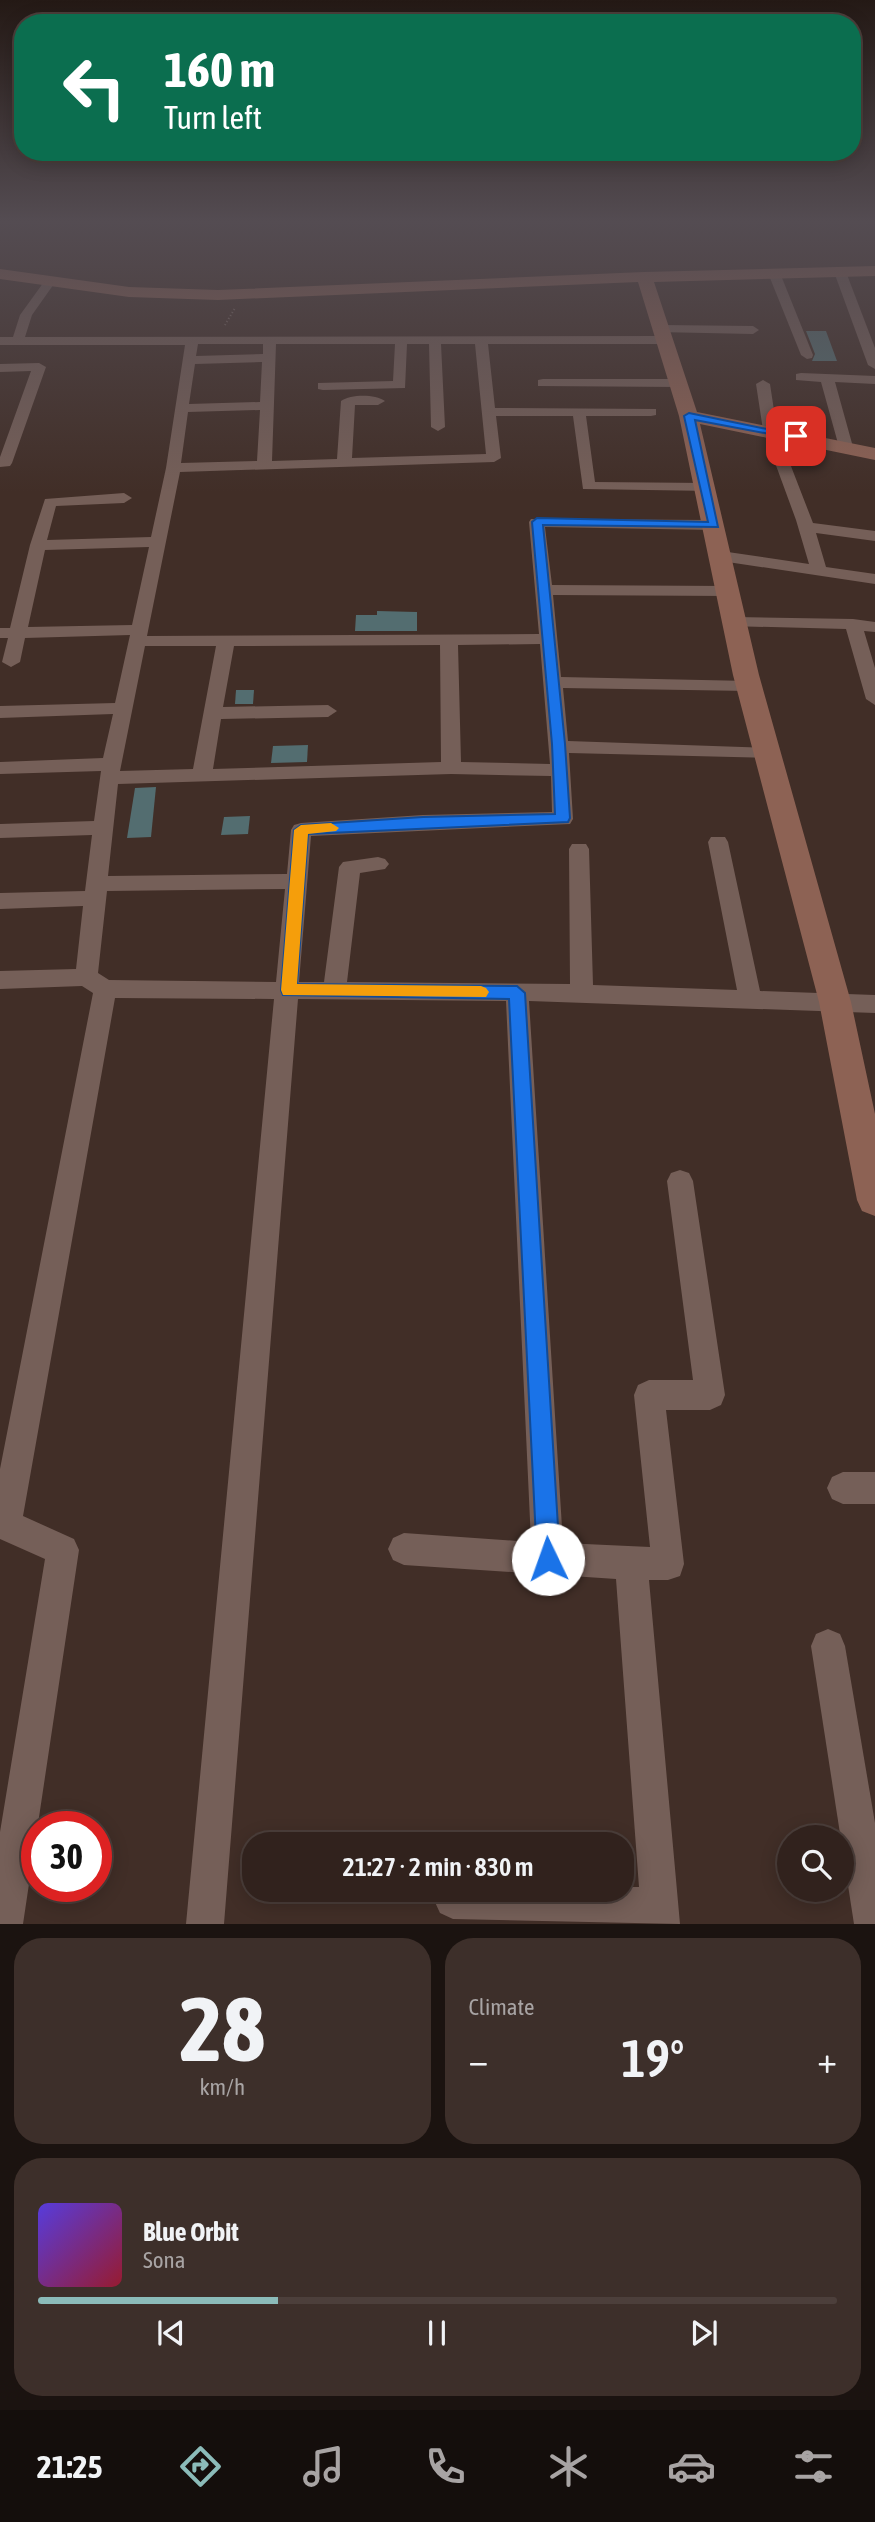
<!DOCTYPE html>
<meta charset="utf-8">
<style>
body{margin:0;font-family:"Asap Condensed",sans-serif;background:#3d2f2a;color:#f1f3f6;height:100vh;display:flex;flex-direction:column;font-size:26px;white-space:nowrap}
*{box-sizing:border-box;margin:0}
p{font-size:23px;color:#a8a4a4}
.icon{flex:none;width:38px;height:38px;fill:none;stroke:currentColor;stroke-width:2;stroke-linecap:round;stroke-linejoin:round}
.map{position:relative;height:1924px;overflow:hidden}
.sheet{display:flex;flex-direction:column;gap:14px;padding:14px;background:#1b1310;flex:1}
.sheet>*{flex:none}
.top-card{position:absolute;left:14px;top:14px;width:847px;height:147px;border-radius:28px;box-shadow:0 4px 18px #0003,0 0 0 2px #4c3f3b;background:#0b6e4f;color:#fff;overflow:hidden}
.buttons{position:absolute;left:777px;top:1825px;display:grid;gap:14px}
.buttons a{display:grid;place-items:center;width:77px;height:77px;border-radius:50%;background:#31221d;box-shadow:0 4px 18px #0003,0 0 0 2px #4c3f3b;font-size:35px}
.speed{position:absolute;left:21px;top:1811px;display:flex;gap:14px;font-size:35px;font-weight:700;text-align:center}
.speed>*{display:grid;place-content:center;width:91px;height:91px;border-radius:50%;background:#31221d;box-shadow:0 4px 18px #0003,0 0 0 2px #4c3f3b;line-height:1}
.speed .limit{border:10px solid #d22;background:#fff;color:#111}
.pin{position:absolute;display:grid;place-items:center;width:60px;height:60px;color:#fff;margin:-30px;border-radius:14px;box-shadow:0 4px 10px #0006}
.me{position:absolute;width:77px;margin:-38px;rotate:357deg;stroke-linejoin:round;filter:drop-shadow(0 0 5px #0008)}
.turn{display:flex;align-items:center;gap:24px;height:147px;padding:0 35px;font-size:32px}
.turn .icon{width:91px;height:91px;stroke-width:2.5}
.turn b{display:block;font-size:49px;line-height:60px}
.big{font-size:52px;font-weight:600;line-height:1.1}
.sheet .card{flex:1;display:flex;flex-direction:column;justify-content:center;gap:10px;min-width:0;padding:0 24px;border-radius:28px;background:#3d2f2a}
.sheet .dial{align-items:center;gap:0}
.dial b{font-size:91px;line-height:1}
.song{display:flex;align-items:center;gap:21px}
.cover{width:84px;height:84px;border-radius:10px;background:linear-gradient(135deg,hsl(250 70% 55%),hsl(350 70% 35%))}
.played{height:7px;border-radius:4px;background:linear-gradient(90deg,#8bbbb9 30%,#4c3f3b 30%)}
.keys{display:flex;justify-content:space-around;direction:ltr}
.heat{display:flex;justify-content:space-between;align-items:center;font-size:38px;direction:ltr}
.sheet .tiles{flex:1;display:grid;gap:14px;grid-template-columns:1fr 1fr}
.card:last-child{grid-column:span 2}
.trip{position:absolute;left:242px;top:1832px;width:392px;height:70px;border-radius:28px;background:#31221d;box-shadow:0 4px 18px #0003,0 0 0 2px #4c3f3b;font-weight:600;line-height:70px;text-align:center}
.tab-bar{display:flex;height:112px;justify-content:space-around;align-items:center;background:#140e0c;color:#a8a4a4}
.tab-bar .icon{width:49px;height:49px}
.tab-bar .selected{color:#8bbbb9}
.tab-bar b{font-size:32px;color:#f1f3f6}
.map>svg:first-child{display:block}
.building{fill:#536d70}
.lines{fill:none;stroke-linecap:round;stroke-linejoin:round}
.path{stroke:#7e6d67;stroke-width:2;stroke-dasharray:1 2.5;stroke-linecap:butt}
.street{fill:#755f58;fill-rule:evenodd}
.secondary{fill:#8d6254;fill-rule:evenodd}
.route{fill:#1a73e8;stroke:#114b97;stroke-width:2}
.slow{fill:#f59e0b}
</style>
<div class="map">
<svg width="875" height="1924" viewBox="0 0 875 1924">
<rect width="100%" height="100%" fill="#412e27"/>
<g class="building">
<polygon points="806,331 826,331 837,361 812,361 815,354"/>
<polygon points="377,611 417,612 417,631 355,631 356,615 377,615"/>
<polygon points="236,690 254,690 253,704 235,704"/>
<polygon points="308,745 307,762 271,763 273,746"/>
<polygon points="156,787 151,837 127,838 135,788"/>
<polygon points="250,816 248,834 221,835 224,817"/>
</g>
<g class="lines">
<polyline class="path" points="225,325 235,308"/>
<g class="street">
<polygon points="840,269 846,272 875,348 875,369 868,365 834,272"/>
<polygon points="774,270 780,273 813,355 812,358 807,359 801,355 768,273"/>
<path d="M50 278 56 281 32 315 25 337 665 336 671 340 665 344H488L495 408 656 409V415L651 416H586L595 482 707 483 715 488 712 491 583 489 573 416H496L501 458 494 462 180 472 147 636 539 634 529 522 531 519 714 520 722 525 714 530 545 527 552 585 728 586 736 591 728 596 553 595 561 677 749 681 758 686 749 691 563 688 568 741 768 748 775 750 778 754 775 758 569 753 573 819 570 824 311 836 299 982H324L339 867 343 862 378 857 385 859 389 864 385 869 360 873 347 982 570 984 569 849 572 844H586L589 849 593 985 737 990 708 842 711 837H725L728 842 760 991 875 995V1013L529 1001 563 1543 650 1547 634 1395 638 1385 649 1380H693L667 1181 671 1173 680 1170 689 1173 693 1181 725 1395 721 1405 710 1410H666L684 1564 680 1576 668 1580H649L680 1924 453 1919 440 1913 434 1900 438 1890H621V1887H639L616 1579 404 1565 393 1560 388 1549 393 1538 404 1533 531 1542 506 1001 298 999 224 1924H186L274 999 115 998 23 1516 74 1539 79 1550 23 1924H0V1832L45 1559 0 1539V1469L93 993 82 986 0 989V971L76 969 83 906 0 909V893L85 891 92 835 0 838V824L94 821 101 771 0 774V762L103 758 113 714 0 718V706L115 703 130 635 25 638 20 662 11 667 2 662 8 638H0V628H10L30 545 45 499 124 493 132 498 124 503 56 506 47 540 151 537 166 468 185 345H0V337H13L20 315 46 279ZM198 344H263V354L196 356ZM276 344H395L393 381 318 383V389L323 390 405 388 407 344H429L431 427 438 431 445 427 441 344H475L486 454 352 458 355 405H378L385 401C375 394 351 394 341 401L337 459 272 461ZM262 362 260 402 189 404 195 364ZM260 410 257 461 181 463 188 412ZM149 547 132 625 28 627 45 550ZM540 644 550 764 461 762 458 645ZM440 645 441 762 213 769 221 719 328 717 337 711 328 705 223 707 234 646ZM145 646H216L193 769 120 771ZM451 774 551 776 552 812 423 815 301 823 294 825 291 830 287 874 108 876 118 784ZM285 889 276 982 109 980 98 973 107 891Z"/>
<polygon points="662,325 753,326 759,330 753,334 658,332 658,326"/>
<polygon points="39,363 46,367 12,463 10,466 0,467 0,457 31,371 0,372 0,364"/>
<polygon points="801,373 875,376 875,384 835,382 853,447 851,450 841,450 839,447 821,382 796,380 796,374"/>
<polygon points="543,379 680,379 687,383 680,387 538,386 538,380"/>
<polygon points="763,380 770,384 777,430 813,523 875,531 875,541 816,533 826,567 875,574 875,584 721,561 713,556 721,551 809,564 796,520 763,430 756,384"/>
<polygon points="735,617 853,619 875,622 875,632 864,631 875,668 875,705 866,699 846,629 729,626 726,622 729,618"/>
<polygon points="843,1472 875,1472 875,1504 843,1504 832,1499 827,1488 832,1477"/>
<polygon points="828,1629 840,1634 845,1646 875,1823 875,1924 854,1924 811,1646 816,1634"/>
</g>
<polygon class="secondary" points="875,266 875,276 654,282 697,412 875,448 875,460 700,424 759,675 851,1002 875,1114 875,1216 862,1211 857,1200 819,1002 733,675 679,416 638,282 218,300 129,297 0,279 0,269 129,287 218,290 644,272"/>
</g>
<linearGradient id="sky" x2="0" y2="1"><stop stop-color="#241915"/><stop offset="0.45" stop-color="#544c52"/><stop offset="1" stop-color="#544c52" stop-opacity="0"/></linearGradient>
<rect width="875" height="492" fill="url(#sky)"/>
<polygon class="route" points="689,413 801,436 796,439 695,420 718,527 543,525 565,744 570,818 568,822 308,834 297,984 517,986 525,993 560,1559 556,1567 548,1571 540,1567 537,1559 509,999 283,995 281,990 294,830 301,825 423,817 555,814 552,744 532,522 537,518 708,522 684,416"/>
<polygon class="slow" points="331,823 339,828 336,831 308,834 297,984 481,986 486,988 489,992 486,997 283,995 281,990 294,830 301,825"/>
</svg>
<div class="buttons">
<a><svg class="icon" aria-label="search" viewBox="0 0 24 24"><circle cx="10" cy="10" r="6"/><path d="M15 15l6 6"/></svg></a>
</div>
<div class="speed"><div class="limit">30</div></div>
<div class="pin" style="left:796px;top:436px;background:#d93025"><svg class="icon" aria-label="arrive" viewBox="0 0 24 24"><path d="M6 21V4h12l-3 4 3 4H6"/></svg></div>
<svg class="me" style="left:548px;top:1559px" viewBox="-20 -20 40 40"><circle r="19" fill="#fff"/><path d="M0-13L10 11 0 6-10 11z" fill="#1a73e8"/></svg>
<div class="trip">21:27 · 2 min · 830 m</div>
<div class="top-card">
<div class="turn"><svg class="icon" aria-label="left" viewBox="0 0 24 24"><path d="M17 20v-9H6M10 6l-5 5 5 5"/></svg><div><b>160 m</b>Turn left</div></div>
</div>
</div>
<section class="sheet">
<div class="tiles">
<div class="card dial"><b>28</b><p>km/h</p></div>
<div class="card"><p>Climate</p>
<div class="heat"><a>−</a><b class="big">19°</b><a>+</a></div>
</div>
<div class="card">
<div class="song"><i class="cover"></i><div><b>Blue Orbit</b><p>Sona</p></div></div>
<div class="played"></div>
<div class="keys"><svg class="icon" aria-label="previous" viewBox="0 0 24 24"><path d="M18 5L8 12l10 7zM5 5v14"/></svg><svg class="icon" aria-label="pause" viewBox="0 0 24 24"><path d="M8 5v14M16 5v14"/></svg><svg class="icon" aria-label="next" viewBox="0 0 24 24"><path d="M6 5l10 7-10 7zM19 5v14"/></svg></div>
</div>
</div>
</section>
<nav class="tab-bar">
<b>21:25</b>
<svg class="icon selected" aria-label="directions" viewBox="0 0 24 24"><path d="M12 3l9 9-9 9-9-9zM9 14v-3h6M13 9l2 2-2 2"/></svg>
<svg class="icon" aria-label="music" viewBox="0 0 24 24"><path d="M9 18V5l10-2v13"/><circle cx="6" cy="18" r="3"/><circle cx="16" cy="16" r="3"/></svg>
<svg class="icon" aria-label="phone" viewBox="0 0 24 24"><path d="M5 4h4l2 5-3 2q2 4 5 5l2-3 5 2v4C11 20 4 13 5 4z"/></svg>
<svg class="icon" aria-label="climate" viewBox="0 0 24 24"><path d="M12 3v18M4 7l16 10M4 17L20 7"/></svg>
<svg class="icon" aria-label="car" viewBox="0 0 24 24"><path d="M5 17H2v-5l4-1 3-4h7l3 4 3 1v5h-3M9 17h6M6 11h13"/><circle cx="7" cy="17" r="2"/><circle cx="17" cy="17" r="2"/></svg>
<svg class="icon" aria-label="filters" viewBox="0 0 24 24"><path d="M4 7h16M4 17h16"/><circle cx="9" cy="7" r="2"/><circle cx="15" cy="17" r="2"/></svg>
</nav>
